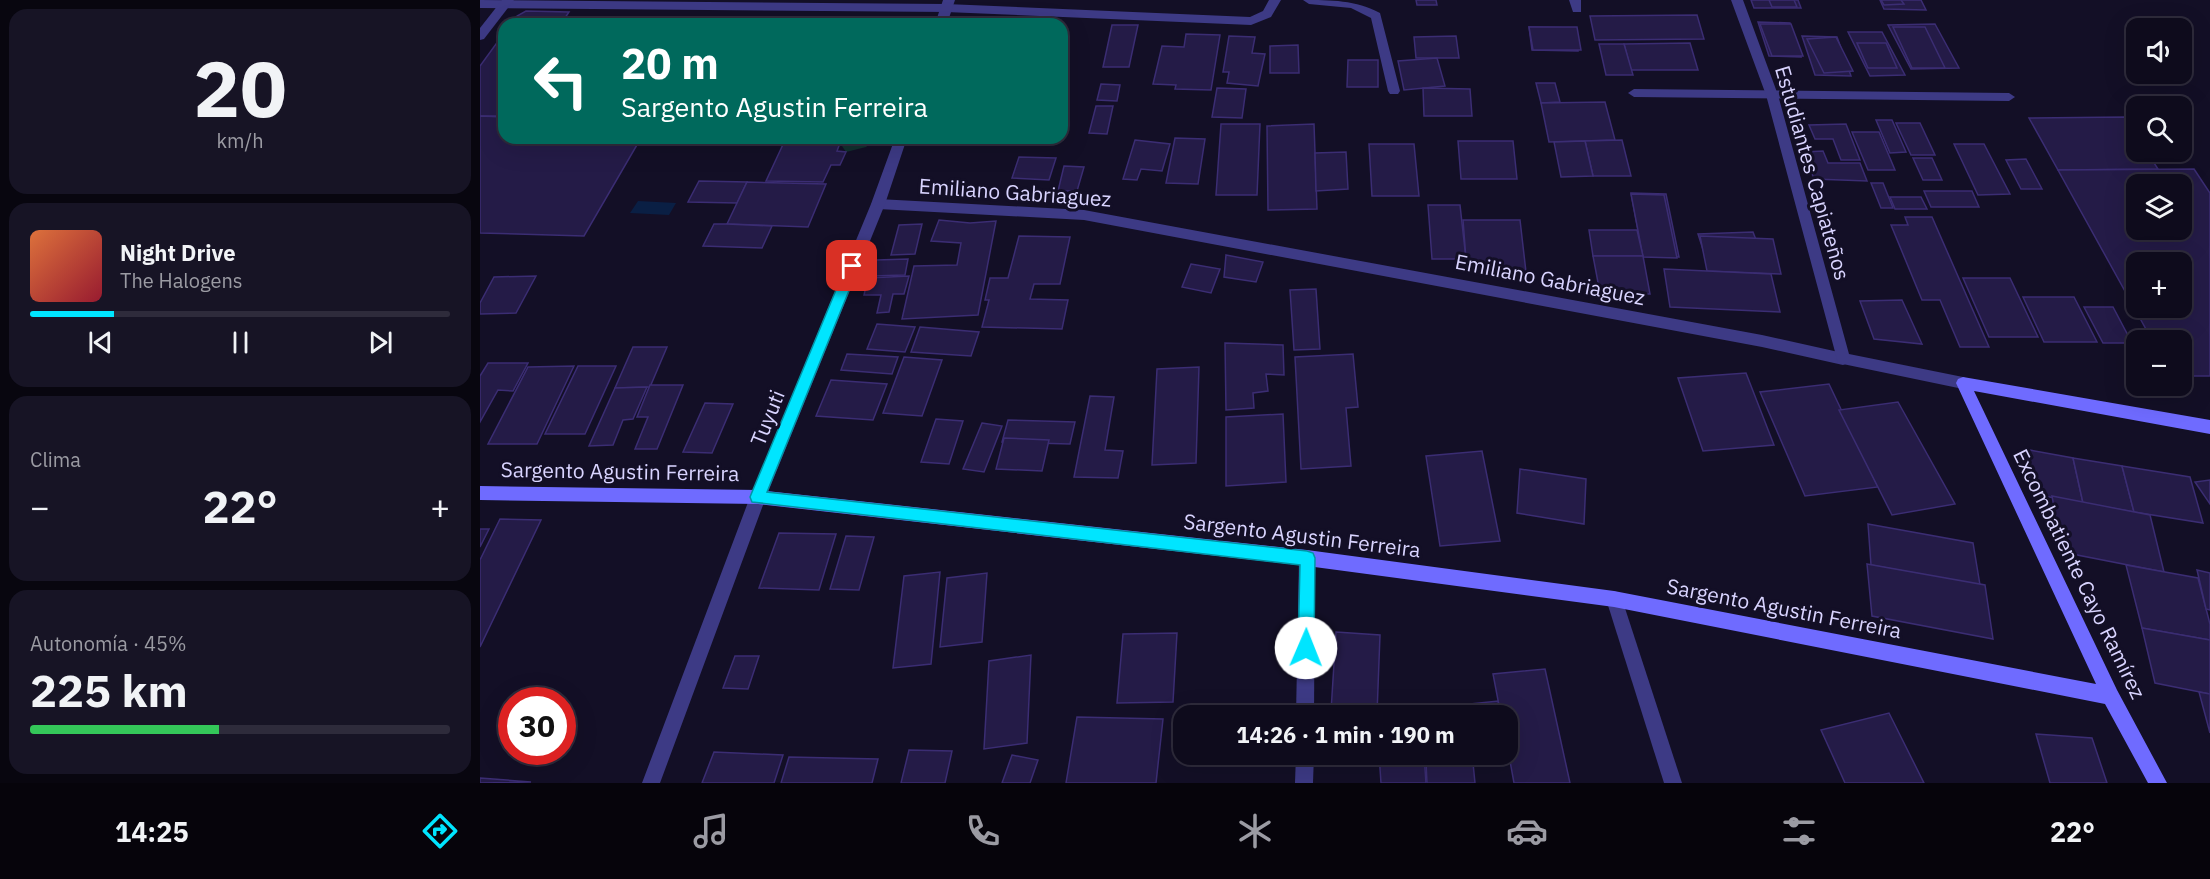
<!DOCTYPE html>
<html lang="es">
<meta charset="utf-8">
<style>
body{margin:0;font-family:"IBM Plex Sans",sans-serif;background:#171425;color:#f1f3f6;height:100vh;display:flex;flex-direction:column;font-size:22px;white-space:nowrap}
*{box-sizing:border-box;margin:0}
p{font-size:20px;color:#9b9ba3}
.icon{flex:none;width:33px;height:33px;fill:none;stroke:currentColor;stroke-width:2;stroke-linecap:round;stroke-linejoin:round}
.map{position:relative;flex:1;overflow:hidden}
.drawer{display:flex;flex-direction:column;gap:9px;padding:9px;background:#08060f;width:480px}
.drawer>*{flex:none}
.top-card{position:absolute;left:18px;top:18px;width:570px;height:126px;border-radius:18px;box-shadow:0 6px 24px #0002,0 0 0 2px #2e2b3b;background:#00695c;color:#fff;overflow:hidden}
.buttons{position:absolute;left:1646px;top:18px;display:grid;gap:12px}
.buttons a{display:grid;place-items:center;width:66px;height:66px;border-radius:12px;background:#0e0b1c;box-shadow:0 6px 24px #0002,0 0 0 2px #2e2b3b;font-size:30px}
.speed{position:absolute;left:18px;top:687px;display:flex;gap:12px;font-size:30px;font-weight:700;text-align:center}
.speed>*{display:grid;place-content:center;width:78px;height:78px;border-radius:50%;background:#0e0b1c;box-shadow:0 6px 24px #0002,0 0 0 2px #2e2b3b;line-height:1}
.speed .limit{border:9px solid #d22;background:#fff;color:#111}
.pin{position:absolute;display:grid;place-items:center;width:51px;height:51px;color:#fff;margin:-26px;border-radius:12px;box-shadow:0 3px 9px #0006}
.me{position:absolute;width:66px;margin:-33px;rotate:1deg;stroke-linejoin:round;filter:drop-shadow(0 0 4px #0008)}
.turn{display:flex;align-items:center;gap:21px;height:126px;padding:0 24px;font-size:27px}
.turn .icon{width:78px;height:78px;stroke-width:2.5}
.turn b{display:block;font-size:42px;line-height:51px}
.big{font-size:45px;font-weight:800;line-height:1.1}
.drawer .widget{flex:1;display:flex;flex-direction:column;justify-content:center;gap:9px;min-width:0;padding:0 21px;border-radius:18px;background:#171425}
.drawer .dial{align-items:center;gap:0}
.dial b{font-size:78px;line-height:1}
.song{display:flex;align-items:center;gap:18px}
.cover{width:72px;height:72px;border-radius:9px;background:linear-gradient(135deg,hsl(20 70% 55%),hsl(350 70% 35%))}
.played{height:6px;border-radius:3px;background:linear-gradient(90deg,#00e5ff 20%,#2e2b3b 20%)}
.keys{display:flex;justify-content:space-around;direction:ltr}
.heat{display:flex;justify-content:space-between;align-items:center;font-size:33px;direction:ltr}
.charge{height:9px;border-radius:4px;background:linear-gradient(90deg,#34c759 45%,#2e2b3b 0)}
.trip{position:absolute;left:693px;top:705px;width:345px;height:60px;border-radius:18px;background:#0e0b1c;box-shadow:0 6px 24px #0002,0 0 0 2px #2e2b3b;font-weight:800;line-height:60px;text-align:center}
.tabs{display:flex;height:96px;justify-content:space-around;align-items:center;background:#06040b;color:#9b9ba3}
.tabs .icon{width:42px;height:42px}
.tabs .active{color:#00e5ff}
.tabs b{font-size:27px;color:#f1f3f6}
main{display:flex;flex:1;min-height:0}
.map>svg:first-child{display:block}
.green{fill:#12302f}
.water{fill:#0a1f44}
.building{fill:#241b47;stroke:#3b2d73;stroke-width:1.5;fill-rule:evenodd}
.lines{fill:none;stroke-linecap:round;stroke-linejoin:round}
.service{fill:#3d3a85;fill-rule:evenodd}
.minor{fill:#3d3a85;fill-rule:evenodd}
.tertiary{fill:#3d3a85;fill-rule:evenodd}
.secondary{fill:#6f6bff;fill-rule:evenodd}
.route{fill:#00e5ff;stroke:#0095a6;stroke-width:1.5}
.labels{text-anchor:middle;stroke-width:6;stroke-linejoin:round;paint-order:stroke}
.street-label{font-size:21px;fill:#d9d4ff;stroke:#130f26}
</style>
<main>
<section class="drawer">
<div class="widget dial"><b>20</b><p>km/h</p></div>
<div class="widget">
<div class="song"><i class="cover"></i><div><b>Night Drive</b><p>The Halogens</p></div></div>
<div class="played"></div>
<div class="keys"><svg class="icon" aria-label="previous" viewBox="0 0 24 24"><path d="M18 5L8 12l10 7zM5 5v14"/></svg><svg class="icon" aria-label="pause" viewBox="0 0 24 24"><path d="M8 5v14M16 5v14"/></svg><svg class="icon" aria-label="next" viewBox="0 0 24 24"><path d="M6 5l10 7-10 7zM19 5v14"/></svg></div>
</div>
<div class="widget"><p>Clima</p>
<div class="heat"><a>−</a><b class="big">22°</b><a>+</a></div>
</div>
<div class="widget"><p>Autonomía · 45%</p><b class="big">225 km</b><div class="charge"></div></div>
</section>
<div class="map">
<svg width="1730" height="783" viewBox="0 0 1730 783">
<rect width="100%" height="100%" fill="#130f26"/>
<polygon class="green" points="362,138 397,138 386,147 366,152 360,143"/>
<polygon class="water" points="158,201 196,203 189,215 150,213"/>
<g class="building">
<polygon points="956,0 957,5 937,5 936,0"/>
<polygon points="1271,0 1318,0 1321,8 1274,8"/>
<polygon points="1289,0 1314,0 1317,7 1292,7"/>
<polygon points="1400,0 1441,0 1446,10 1404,9"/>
<polygon points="1401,0 1421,0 1424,4 1404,5"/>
<polygon points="46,11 89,12 81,24 31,24 37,16"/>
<polygon points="1217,15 1224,39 1115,40 1110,16"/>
<polygon points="229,21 273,22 272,24 227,24"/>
<polygon points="1278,22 1310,23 1321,57 1289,56"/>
<polygon points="1280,24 1311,24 1323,56 1292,56"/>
<polygon points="1455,24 1479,68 1431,69 1408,25"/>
<polygon points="632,25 658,25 649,67 623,67"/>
<polygon points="1049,27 1094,28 1098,51 1052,50"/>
<polygon points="1049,27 1097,27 1101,50 1053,50"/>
<polygon points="1413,27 1445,27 1465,68 1432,68"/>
<polygon points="1368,32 1402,32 1425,75 1390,76"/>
<polygon points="24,33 24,106 17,116 0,116 0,66"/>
<polygon points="706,34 740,35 731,90 695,89 696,85 673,84 682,46 704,47"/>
<polygon points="749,36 775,37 772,53 785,54 778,86 747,83 749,72 743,72"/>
<polygon points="976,36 979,58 936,58 934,37"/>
<polygon points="1322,36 1357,37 1371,76 1335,75"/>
<polygon points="1356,37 1373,71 1344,73 1327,39"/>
<polygon points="1210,43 1218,70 1151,70 1144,44"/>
<polygon points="1377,43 1406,43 1417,68 1388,68"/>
<polygon points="1119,44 1144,44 1153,75 1126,75"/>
<polygon points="818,45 819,73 790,73 790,46"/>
<polygon points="957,58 965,86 924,90 918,61"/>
<polygon points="868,60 898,60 898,87 867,87"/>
<polygon points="1056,83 1075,83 1080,102 1061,103"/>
<polygon points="621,84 640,85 637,101 617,100"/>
<polygon points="737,88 766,89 762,118 732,117"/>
<polygon points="943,88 990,89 992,116 944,116"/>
<polygon points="1125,102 1135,140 1069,142 1061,103"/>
<polygon points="616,106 633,106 627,134 609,133"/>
<polygon points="0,116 24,117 24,138 161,138 104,236 0,233"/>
<polygon points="1645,117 1656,135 1656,152 1667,152 1678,169 1578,170 1549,118"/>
<polygon points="1396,120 1412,120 1426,152 1410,153"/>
<polygon points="1416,123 1440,123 1455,155 1431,155"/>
<polygon points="741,124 780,124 777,195 736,195"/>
<polygon points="834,124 837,209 788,210 787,126"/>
<polygon points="1366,124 1380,160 1361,160 1353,139 1335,139 1329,125"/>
<polygon points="1372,132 1399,132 1415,170 1388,170"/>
<polygon points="306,138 362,138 357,151 366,152 360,165 351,165 343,182 286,181"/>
<polygon points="695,138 725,139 718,184 686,183"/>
<polygon points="655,140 690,144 682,171 661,169 657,180 643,179"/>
<polygon points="1142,140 1151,176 1113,176 1105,141"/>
<polygon points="978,141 1033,141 1037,179 981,179"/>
<polygon points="1105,141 1113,176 1081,177 1074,142"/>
<polygon points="889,144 934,144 939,196 892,196"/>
<polygon points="1474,144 1504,144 1530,194 1498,195"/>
<polygon points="1343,151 1348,163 1380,163 1387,181 1334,179 1324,152"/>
<polygon points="866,152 868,189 836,191 835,153"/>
<polygon points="539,157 576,158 569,180 532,178"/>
<polygon points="1433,158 1452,158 1462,180 1443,180"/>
<polygon points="1546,159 1562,189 1541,189 1526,160"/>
<polygon points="584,166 604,167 597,191 578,191"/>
<path d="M1714 169 1730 193V376H1701V340H1672L1578 170ZM1656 184H1701V230H1656ZM1656 262H1701V308H1656Z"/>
<polygon points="219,181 267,182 257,203 208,202"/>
<polygon points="267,182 346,184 328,227 247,224"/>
<polygon points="1391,183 1403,183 1413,208 1401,208"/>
<polygon points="1444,191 1492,191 1499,207 1451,207"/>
<polygon points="1151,193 1186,194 1199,257 1163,256"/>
<polygon points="1151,194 1184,195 1197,258 1163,257"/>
<polygon points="1410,197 1441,197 1447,209 1415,209"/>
<polygon points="948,205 980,205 986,259 952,259"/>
<polygon points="1425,217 1452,217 1509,347 1480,347 1460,300 1442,300 1411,225 1428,225"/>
<polygon points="459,220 490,223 516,221 498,315 422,319 434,266 477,265 481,243 451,241"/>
<polygon points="983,220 1040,220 1046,272 987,272"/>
<polygon points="234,224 247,224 292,226 282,248 223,246"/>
<polygon points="442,224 435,254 411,255 419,225"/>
<polygon points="1109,230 1157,230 1163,256 1113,256"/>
<polygon points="1273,232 1286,266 1229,268 1218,234"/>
<polygon points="539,236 590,237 580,284 554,284 550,299 588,300 582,329 502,327 509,300 505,300 510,278 528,278"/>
<polygon points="1220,236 1293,239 1301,274 1227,271"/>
<polygon points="746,255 783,262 776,282 744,277"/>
<polygon points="1113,256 1163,256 1170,294 1120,293"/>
<polygon points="428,259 425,275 391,276 396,260"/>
<polygon points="711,264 740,269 731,293 702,287"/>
<polygon points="1184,269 1291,274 1300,312 1190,307"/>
<polygon points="56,276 36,313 0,314 0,303 14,277"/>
<polygon points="429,276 424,294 413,294 409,312 397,313 401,295 384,295 388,278"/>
<polygon points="1483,278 1530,278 1558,337 1509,337"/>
<polygon points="836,289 840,349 814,350 810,290"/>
<polygon points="1543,297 1594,297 1617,342 1564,342"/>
<polygon points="1422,300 1442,344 1394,339 1380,301"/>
<polygon points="1604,307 1633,307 1652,343 1623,343"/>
<polygon points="397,324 435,327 425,352 387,349"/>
<polygon points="440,327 499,332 491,356 431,352"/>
<polygon points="745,343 803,345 804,375 786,374 788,391 773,393 774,408 746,410"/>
<polygon points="153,347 187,347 170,387 135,388"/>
<polygon points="367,354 418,357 412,374 361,370"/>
<polygon points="873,354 878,407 866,408 871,466 821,469 815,357"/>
<polygon points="424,357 462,360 442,416 403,413"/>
<polygon points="8,363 48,363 33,391 18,390 0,422 0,376"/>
<polygon points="94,366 57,444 8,444 48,367"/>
<polygon points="98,366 136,366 105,434 65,434"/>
<polygon points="719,367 716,463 672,465 677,369"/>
<polygon points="1266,373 1294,445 1223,451 1198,378"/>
<polygon points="351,380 407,384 393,420 336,416"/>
<polygon points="1349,384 1398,487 1325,496 1280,392"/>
<polygon points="170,385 203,385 177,449 155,449 168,417 157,417"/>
<polygon points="167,387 153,419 143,420 133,445 109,446 135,388"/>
<polygon points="610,396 634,397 625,450 643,451 638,478 594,477"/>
<polygon points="1418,402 1475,504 1412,515 1359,410"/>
<polygon points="225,403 253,404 232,453 203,452"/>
<polygon points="803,414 806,482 746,486 746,417"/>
<polygon points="456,419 483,421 469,464 441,462"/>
<polygon points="528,420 595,422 590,444 522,442"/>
<polygon points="502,423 522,426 504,472 483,469"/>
<polygon points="524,438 569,440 562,471 516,469"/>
<polygon points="1544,449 1593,458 1603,503 1553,494"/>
<polygon points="1002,451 1020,541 960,546 946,456"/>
<polygon points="1593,458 1642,466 1654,512 1603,503"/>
<polygon points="1642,466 1710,477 1723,523 1654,512"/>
<polygon points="1040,469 1106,479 1104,524 1037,513"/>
<polygon points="1730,480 1730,504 1715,482"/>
<polygon points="1572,496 1670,515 1684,572 1582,552"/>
<polygon points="20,519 61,520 0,647 0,560"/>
<polygon points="1388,524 1493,543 1500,585 1391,565"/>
<polygon points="0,529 9,529 0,547"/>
<polygon points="299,533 356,534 339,590 279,588"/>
<polygon points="366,536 394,537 379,590 350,589"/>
<polygon points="1387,564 1505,585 1513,639 1392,616"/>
<polygon points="1646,565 1718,578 1730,624 1730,640 1662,628"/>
<polygon points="1717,570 1730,573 1730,610 1726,609"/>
<polygon points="460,572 451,664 413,668 424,576"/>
<polygon points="507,573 502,642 460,647 467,578"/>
<polygon points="1662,628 1730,640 1730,694 1675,683"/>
<polygon points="856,632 900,635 897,714 851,711"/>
<polygon points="697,633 693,702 637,703 643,634"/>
<polygon points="551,655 547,743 504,749 509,661"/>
<polygon points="255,656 279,656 268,689 243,688"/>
<polygon points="1065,669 1090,783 1034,783 1028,750 1028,716 1021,716 1013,674"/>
<polygon points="1719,692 1730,694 1730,733"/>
<polygon points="1018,701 1021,716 983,716 981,705"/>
<polygon points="940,712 941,716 897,714"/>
<polygon points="1409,713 1444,783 1365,783 1341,730"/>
<polygon points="597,717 683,719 676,783 586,783"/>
<polygon points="1556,734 1612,738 1627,783 1570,783"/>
<polygon points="429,750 472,751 465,783 421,783"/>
<polygon points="234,752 303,755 294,783 222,783"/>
<polygon points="899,754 944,754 946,783 901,783"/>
<polygon points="532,755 558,760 550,783 522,783"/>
<polygon points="309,757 398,759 392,783 301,783"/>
<polygon points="946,762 993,763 995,783 947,783"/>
<polygon points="0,778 51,782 0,783"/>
</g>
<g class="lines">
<path class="service" d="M823 0C851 0 876 0 900 13L920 91 918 94H910L908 91 891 18 871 8 829 4Z"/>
<g class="minor">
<polygon points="0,0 466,4 770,17 783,11 789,0 801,0 791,17 771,25 466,12 0,8"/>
<polygon points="1089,0 1101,0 1101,12 1093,12"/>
<polygon points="1154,89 1529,93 1535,97 1529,101 1154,97 1148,93"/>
<polygon points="398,199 604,210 1282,335 1363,353 1368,355 1370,359 1368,363 1363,365 1282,347 604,220 398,209 391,204"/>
<polygon points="827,550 833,552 835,558 834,716 816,716 819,558 821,552"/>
<polygon points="1134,591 1140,593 1142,599 1202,783 1184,783 1126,599 1128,593"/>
<polygon points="816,754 834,754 833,783 815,783"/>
</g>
<g class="tertiary">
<polygon points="22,0 34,0 4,39 0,40 0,28"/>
<polygon points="463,0 475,0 467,24 455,24"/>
<polygon points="1251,0 1263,0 1298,95 1369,354 1483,377 1488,379 1490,383 1488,387 1483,389 1358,363 1286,95"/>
<polygon points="415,138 427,138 405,204 286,497 180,783 162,783 270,497 391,204"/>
</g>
<polygon class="secondary" points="1483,377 1730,420 1730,434 1494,391 1637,690 1687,783 1668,783 1625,704 1134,607 827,566 278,504 0,500 0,486 278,490 827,550 1134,591 1616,684 1476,383 1478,379"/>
</g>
<polygon class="route" points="372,261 379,266 287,492 827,551 833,553 835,558 834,648 832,654 826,656 821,654 818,648 820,565 272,502 270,497 366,266"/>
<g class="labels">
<g class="street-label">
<text transform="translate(1332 173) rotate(74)" y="7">Estudiantes Capiateños</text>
<text transform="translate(535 193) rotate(4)" y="7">Emiliano Gabriaguez</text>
<text transform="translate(1070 280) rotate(11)" y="7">Emiliano Gabriaguez</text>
<text transform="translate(288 418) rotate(-68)" y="7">Tuyuti</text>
<text transform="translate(140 472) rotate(1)" y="7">Sargento Agustin Ferreira</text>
<text transform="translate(822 536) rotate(7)" y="7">Sargento Agustin Ferreira</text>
<text transform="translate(1599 574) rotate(64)" y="7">Excombatiente Cayo Ramírez</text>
<text transform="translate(1304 609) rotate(11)" y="7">Sargento Agustin Ferreira</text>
</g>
</g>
</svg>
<div class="buttons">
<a><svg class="icon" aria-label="sound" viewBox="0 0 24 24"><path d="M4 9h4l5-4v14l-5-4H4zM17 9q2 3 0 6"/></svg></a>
<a><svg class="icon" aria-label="search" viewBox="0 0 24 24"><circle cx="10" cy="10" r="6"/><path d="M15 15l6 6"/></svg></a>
<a><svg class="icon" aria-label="layers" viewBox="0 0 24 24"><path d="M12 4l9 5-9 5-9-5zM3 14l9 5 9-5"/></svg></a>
<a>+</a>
<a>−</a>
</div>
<div class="speed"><div class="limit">30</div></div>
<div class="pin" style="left:372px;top:266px;background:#d93025"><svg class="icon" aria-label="arrive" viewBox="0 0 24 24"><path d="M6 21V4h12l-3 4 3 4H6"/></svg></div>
<svg class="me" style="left:826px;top:648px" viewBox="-20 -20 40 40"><circle r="19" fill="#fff"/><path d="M0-13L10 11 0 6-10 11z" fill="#00e5ff"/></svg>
<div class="trip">14:26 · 1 min · 190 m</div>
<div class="top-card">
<div class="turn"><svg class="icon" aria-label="left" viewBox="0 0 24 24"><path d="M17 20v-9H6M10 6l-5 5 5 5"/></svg><div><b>20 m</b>Sargento Agustin Ferreira</div></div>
</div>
</div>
</main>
<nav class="tabs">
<b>14:25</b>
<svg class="icon active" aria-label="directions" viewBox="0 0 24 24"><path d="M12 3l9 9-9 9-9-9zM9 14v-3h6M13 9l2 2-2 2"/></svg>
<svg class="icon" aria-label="music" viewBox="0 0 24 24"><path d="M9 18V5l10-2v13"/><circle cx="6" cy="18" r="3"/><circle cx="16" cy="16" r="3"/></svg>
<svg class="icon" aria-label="phone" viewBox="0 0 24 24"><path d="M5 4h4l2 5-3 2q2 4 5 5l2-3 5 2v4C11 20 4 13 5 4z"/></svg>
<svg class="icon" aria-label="climate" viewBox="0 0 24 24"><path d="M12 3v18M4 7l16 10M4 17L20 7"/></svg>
<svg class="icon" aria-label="car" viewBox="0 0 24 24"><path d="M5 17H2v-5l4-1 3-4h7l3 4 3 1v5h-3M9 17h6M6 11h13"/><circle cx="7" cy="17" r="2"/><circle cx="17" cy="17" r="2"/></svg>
<svg class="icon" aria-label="filters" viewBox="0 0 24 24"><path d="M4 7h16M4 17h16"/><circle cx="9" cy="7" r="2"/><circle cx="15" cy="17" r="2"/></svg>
<b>22°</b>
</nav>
